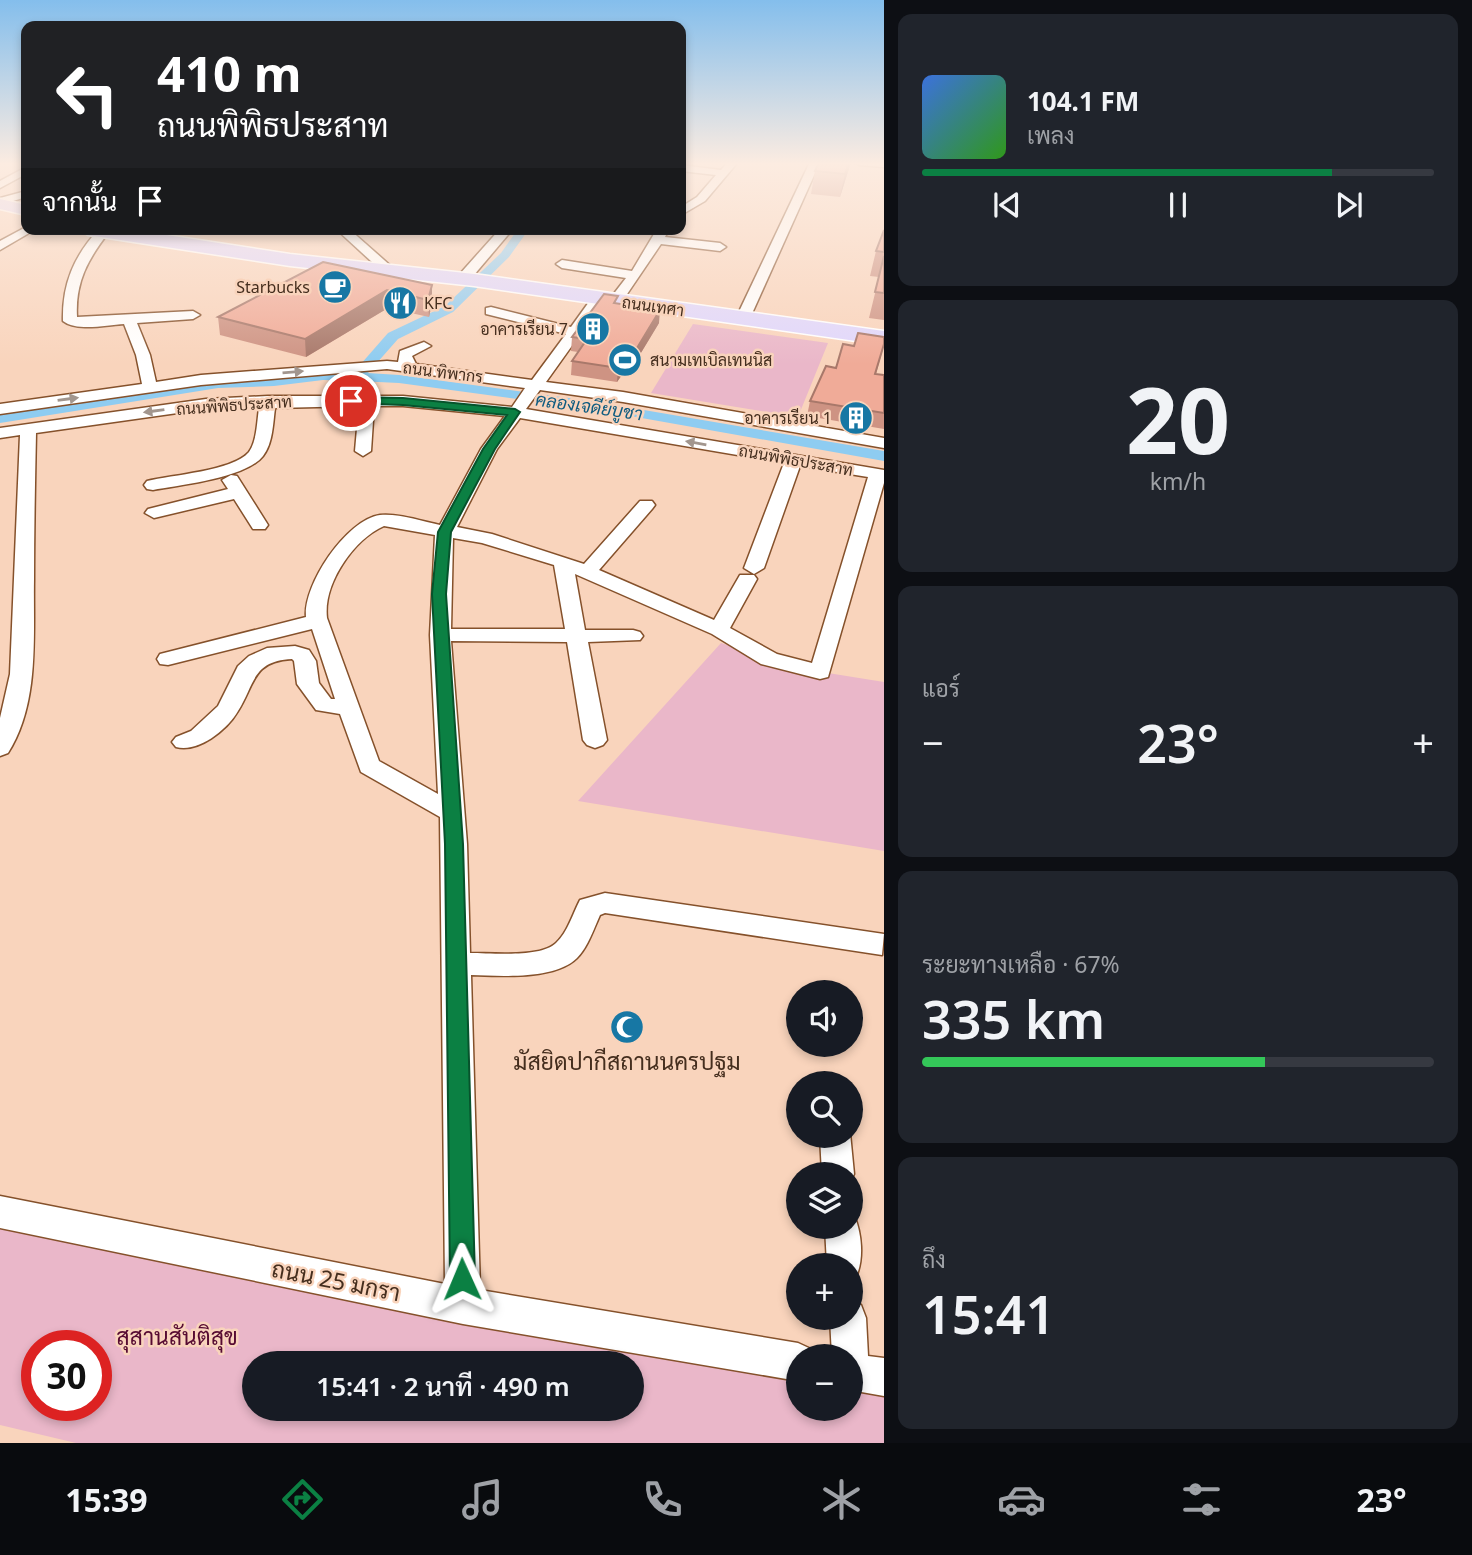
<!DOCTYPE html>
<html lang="th">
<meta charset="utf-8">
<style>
body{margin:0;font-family:"Noto Sans",Sarabun,sans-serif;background:#20242c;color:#f1f3f6;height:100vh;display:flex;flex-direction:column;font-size:26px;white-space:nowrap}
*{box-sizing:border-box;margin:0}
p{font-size:23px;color:#9ea1a6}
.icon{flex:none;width:38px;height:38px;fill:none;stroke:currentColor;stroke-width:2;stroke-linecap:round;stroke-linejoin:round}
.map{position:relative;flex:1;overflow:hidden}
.sheet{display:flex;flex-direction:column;gap:14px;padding:14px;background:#0d0f14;width:588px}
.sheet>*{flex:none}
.hud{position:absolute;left:21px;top:21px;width:665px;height:214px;border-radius:14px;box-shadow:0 4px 10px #0003;background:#202124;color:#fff;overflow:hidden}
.tools{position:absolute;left:786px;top:980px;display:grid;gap:14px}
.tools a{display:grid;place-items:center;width:77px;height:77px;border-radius:50%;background:#171b24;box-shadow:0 4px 10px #0003;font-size:35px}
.speed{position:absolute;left:21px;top:1330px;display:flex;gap:14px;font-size:35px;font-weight:700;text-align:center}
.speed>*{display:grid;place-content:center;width:91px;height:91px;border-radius:50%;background:#171b24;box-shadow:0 4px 10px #0003;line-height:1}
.speed .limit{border:10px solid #d22;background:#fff;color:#111}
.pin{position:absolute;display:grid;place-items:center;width:60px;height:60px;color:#fff;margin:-30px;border:4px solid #fff;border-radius:50%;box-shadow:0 2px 7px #0007}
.me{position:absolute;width:77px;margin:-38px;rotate:359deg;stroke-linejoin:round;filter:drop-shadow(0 0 5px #0008)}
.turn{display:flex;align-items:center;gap:24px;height:147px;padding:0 21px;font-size:32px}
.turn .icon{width:91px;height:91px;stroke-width:2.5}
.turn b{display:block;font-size:49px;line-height:60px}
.then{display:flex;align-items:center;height:66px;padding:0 21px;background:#0003;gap:14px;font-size:26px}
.big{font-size:52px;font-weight:600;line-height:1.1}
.sheet .tile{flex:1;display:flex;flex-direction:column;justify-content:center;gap:10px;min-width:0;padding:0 24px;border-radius:14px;background:#20242c}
.sheet .dial{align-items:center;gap:0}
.dial b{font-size:91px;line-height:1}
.song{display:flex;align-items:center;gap:21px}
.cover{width:84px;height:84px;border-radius:10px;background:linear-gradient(135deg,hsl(220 70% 55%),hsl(110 70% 35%))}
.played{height:7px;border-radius:4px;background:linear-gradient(90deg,#0b8043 80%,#363941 80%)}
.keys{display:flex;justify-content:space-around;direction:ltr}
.heat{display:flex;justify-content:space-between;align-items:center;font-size:38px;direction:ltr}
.charge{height:10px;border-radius:5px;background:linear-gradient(90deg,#34c759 67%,#363941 0)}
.trip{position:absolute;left:242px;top:1351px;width:402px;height:70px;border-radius:35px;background:#171b24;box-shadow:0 4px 10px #0003;font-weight:600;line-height:70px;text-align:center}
.dock{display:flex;height:112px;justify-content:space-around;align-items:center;background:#090b0e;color:#9ea1a6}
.dock .icon{width:49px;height:49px}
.dock .active{color:#0b8043}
.dock b{font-size:32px;color:#f1f3f6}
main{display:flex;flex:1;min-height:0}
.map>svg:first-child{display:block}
.green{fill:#eab7c9;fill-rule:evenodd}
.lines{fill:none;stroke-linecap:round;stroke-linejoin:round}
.canal{fill:#8eccf1;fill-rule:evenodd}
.street-casing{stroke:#85512b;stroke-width:3}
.primary-casing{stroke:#fff;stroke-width:3}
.street{fill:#fff;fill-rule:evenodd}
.primary{fill:#e0d7fd;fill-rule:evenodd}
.wall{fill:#ce9383}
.shaded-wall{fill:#a8786a}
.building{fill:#f0ab98;stroke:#a8786a;stroke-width:2}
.oneway{fill:#a2968e}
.route{fill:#0b8043;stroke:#07532c;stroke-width:2}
.labels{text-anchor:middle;stroke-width:5;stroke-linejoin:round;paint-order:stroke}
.far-poi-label{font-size:16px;fill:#452e1e;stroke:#f9d4bc;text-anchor:end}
.far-street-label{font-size:16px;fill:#452e1e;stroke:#f9d4bc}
.far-water-label{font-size:18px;font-style:italic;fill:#105c80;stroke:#f9d4bc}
.near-poi-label{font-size:23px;fill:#452e1e;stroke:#f9d4bc}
.near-street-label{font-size:23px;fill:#452e1e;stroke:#f9d4bc}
.near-park-label{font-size:23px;fill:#570b32;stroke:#f9d4bc}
</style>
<main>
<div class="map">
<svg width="884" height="1443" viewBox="0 0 884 1443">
<rect width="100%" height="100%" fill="#f9d4bc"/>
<g class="green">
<polygon points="693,324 828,343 798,417 651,393"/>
<polygon points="721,643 803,669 884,682 884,851 578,801"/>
<path d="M0 1219 798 1378V1409H850L851 1389 884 1395V1443H76L0 1425ZM37 1346H96V1405H37ZM254 1363H632V1409H254Z"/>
</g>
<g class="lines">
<polygon class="canal" points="518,229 529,229 509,257 453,312 398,339 368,373 399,375 591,401 884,451 884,461 591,409 399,383 357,381 323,380 274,386 218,388 0,423 0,415 218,380 274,378 323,372 353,373 388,333 445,306 501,253"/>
<g class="street-casing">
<g id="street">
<polygon points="728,162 738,162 705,201 681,215 681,207 697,197 716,175 681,171 681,165 721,170"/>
<polygon points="810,162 820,162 750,318 748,321 738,321 736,318"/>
<polygon points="854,162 884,162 884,167 859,165"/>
<polygon points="26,167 26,174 0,188 0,181"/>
<polygon points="26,191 26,197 0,205 0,198"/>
<polygon points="26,227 26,229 36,229 0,250 0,241"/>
<path d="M99 229 109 232C88 259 75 282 77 317L193 311 200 315 193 319 137 323 150 355 156 382 201 375 387 361 398 362 400 351 424 342 431 346 412 356 416 364 532 380 566 334 486 314V308L491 307 571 327 594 295 599 294 606 298 546 382 623 392 884 438V448L623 402 540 390 526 409 884 470V483L828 677 820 679 761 664 712 634 575 574 585 630H633L640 632 643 636 640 640 588 642 607 740 603 745 595 748 587 745 583 740 567 642 451 641 467 844 470 953C492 953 540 958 556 943 568 932 573 913 580 900L605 893 884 934 882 955 605 913 600 915C594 928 588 947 577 958 555 980 500 976 471 975L480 1290 798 1343 811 1349 814 1356H798V1381L463 1324 0 1228V1196L445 1284 440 817 361 772 340 714 316 710 297 684 294 661 292 659C252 661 255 684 238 711 227 730 198 753 176 747L172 742 176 737 191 731 218 706 238 666 249 656 267 648 295 646 309 650 316 661 319 683 331 699H335L312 629 168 665 160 664 157 659 160 654 306 617C303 585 346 520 380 515 397 513 422 521 440 525L481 449 505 416 403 406H374L371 451 363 456 355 451 359 406 275 408C273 423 273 443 263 456 246 478 180 485 153 490L147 489 144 485 147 481C171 475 233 471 249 452 257 441 257 421 259 408L206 409 36 433C35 481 34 530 34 579 33 635 40 703 8 753L0 756V718L10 674 20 435 0 438V428L206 399 268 396H403L512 407 525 388 387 369 201 385 0 414V404L142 384 136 355 124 324C107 325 77 332 63 321 62 284 74 256 99 229ZM520 418 784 463 744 568 754 574 764 568 800 466 868 477 812 663 777 654 730 628 757 579 754 575H740L714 620 599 570 652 509 655 505 652 501H640L584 564 492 534 457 527 497 449ZM384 526 435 535 430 635 438 794 379 761 327 618C323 584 353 540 384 526ZM453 538 482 543 554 565 565 629H451Z"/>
<polygon points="336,229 349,229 392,267 392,273 384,273"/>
<polygon points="500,229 513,229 468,282 458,282 458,276"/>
<polygon points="657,229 669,229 665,237 720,243 726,247 720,251 661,244 621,303 616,304 609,300 626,278 562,268 556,264 562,260 632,271"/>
<polygon points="231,475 237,476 268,525 265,529 253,529 234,499 154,518 145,513 148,509 228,489 222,480"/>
<polygon points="850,1133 854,1174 850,1183 850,1174 822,1174 820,1136 850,1136"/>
<path d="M850 1214 854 1215C862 1234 864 1259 856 1277L850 1280V1265H827L825 1227H850Z"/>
<polygon points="850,1301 861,1305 866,1318 868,1356 884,1358 884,1396 850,1390 850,1356 832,1356 830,1318 850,1318"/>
</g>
</g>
<g class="primary-casing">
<g id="primary">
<polygon points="0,199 26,205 26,215 0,209"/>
<polygon points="79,229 127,229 290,254 474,274 884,331 884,345 474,286 290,266 88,235"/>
</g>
</g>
<use href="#street" class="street"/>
<use href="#primary" class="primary"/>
</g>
<g class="wall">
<polygon points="819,162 851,162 840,197 811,194 815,171"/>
<polygon points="884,230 884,320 869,318 879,277 870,276 876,251"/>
<polygon points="323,262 432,285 432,303 429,317 388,308 306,357 220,335 218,317"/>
<polygon points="617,304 659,323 633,366 628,366 617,382 571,375 572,361 578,352 571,351 572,337"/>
<polygon points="884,345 876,374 884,375 884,429 807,416 810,401 854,346"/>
</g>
<g class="shaded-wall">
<polygon points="849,162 851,162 840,197 845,174"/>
<polygon points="432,285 432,303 429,317 428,300"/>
<polygon points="387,290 388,308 306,357 305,339"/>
<polygon points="660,310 659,323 633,366 634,353"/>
<polygon points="629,352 628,366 617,382 618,368"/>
</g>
<g class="building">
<polygon points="819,162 849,162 845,174 815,171"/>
<polygon points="884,230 884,252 876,251"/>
<polygon points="884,256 884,293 875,292"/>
<polygon points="323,262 432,285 428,300 387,290 305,339 218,317"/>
<polygon points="604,294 618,296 614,303 660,310 634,353 629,352 618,368 572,361 587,339 572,337"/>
<polygon points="858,333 884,337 884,344 875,374 884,375 884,413 810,401 826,366 836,368 843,344 854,346"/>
</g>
<defs><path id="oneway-solid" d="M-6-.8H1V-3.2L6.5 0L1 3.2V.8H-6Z" transform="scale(1.75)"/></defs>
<g class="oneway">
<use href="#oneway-solid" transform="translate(293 372) rotate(-5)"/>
<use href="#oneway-solid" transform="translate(68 399) rotate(-8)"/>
<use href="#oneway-solid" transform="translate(154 411) rotate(172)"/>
<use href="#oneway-solid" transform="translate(696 443) rotate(-170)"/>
</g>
<linearGradient id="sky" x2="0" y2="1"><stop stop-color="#84beec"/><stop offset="0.45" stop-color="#fcece1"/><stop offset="1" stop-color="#fcece1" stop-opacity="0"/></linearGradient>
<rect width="884" height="364" fill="url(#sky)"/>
<polygon class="route" points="351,397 403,398 515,409 520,412 495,449 451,532 446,594 463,844 475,1279 471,1287 462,1291 454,1287 450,1279 445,844 432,594 438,532 483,449 507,415 403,405 347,403 347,398"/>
<defs>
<g id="cafe-disc" transform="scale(1.75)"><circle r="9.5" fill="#1777a4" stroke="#f9d4bc"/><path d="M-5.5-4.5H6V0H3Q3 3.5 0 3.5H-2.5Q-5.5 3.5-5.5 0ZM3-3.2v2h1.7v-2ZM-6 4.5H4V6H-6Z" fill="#fff"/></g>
<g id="restaurant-disc" transform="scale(1.75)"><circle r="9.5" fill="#1777a4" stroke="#f9d4bc"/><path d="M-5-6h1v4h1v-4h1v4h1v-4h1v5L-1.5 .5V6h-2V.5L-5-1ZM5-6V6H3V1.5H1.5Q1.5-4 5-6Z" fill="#fff"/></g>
<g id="building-disc" transform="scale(1.75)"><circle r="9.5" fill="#1777a4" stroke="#f9d4bc"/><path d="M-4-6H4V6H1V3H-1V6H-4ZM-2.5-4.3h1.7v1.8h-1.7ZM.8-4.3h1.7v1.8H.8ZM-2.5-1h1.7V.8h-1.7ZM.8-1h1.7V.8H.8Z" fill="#fff"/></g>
<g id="stadium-disc" transform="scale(1.75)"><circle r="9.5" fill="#1777a4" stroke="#f9d4bc"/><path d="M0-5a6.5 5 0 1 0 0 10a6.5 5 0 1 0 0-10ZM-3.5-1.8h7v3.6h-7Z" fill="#fff"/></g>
<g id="mosque-disc" transform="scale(1.75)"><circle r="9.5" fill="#1777a4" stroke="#f9d4bc"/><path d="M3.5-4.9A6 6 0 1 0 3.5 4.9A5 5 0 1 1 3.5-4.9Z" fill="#fff"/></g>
</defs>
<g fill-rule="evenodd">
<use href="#cafe-disc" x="335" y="287"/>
<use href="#restaurant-disc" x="400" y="303"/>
<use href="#building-disc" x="593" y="329"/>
<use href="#stadium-disc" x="625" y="360"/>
<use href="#building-disc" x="856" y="418"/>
<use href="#mosque-disc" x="627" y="1027"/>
</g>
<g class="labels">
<g class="far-poi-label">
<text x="310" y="293">Starbucks</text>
<text x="424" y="309" text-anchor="start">KFC</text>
<text x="568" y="335">อาคารเรียน 7</text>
<text x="650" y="366" text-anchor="start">สนามเทเบิลเทนนิส</text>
<text x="832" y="424">อาคารเรียน 1</text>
</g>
<g class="far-street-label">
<text transform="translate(653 306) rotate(8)" y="6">ถนนเทศา</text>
<text transform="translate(443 372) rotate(7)" y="6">ถนน ทิพากร</text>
<text transform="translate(234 405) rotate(-4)" y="6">ถนนพิพิธประสาท</text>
<text transform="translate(796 460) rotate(10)" y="6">ถนนพิพิธประสาท</text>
</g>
<g class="far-water-label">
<text transform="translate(589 407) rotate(8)" y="6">คลองเจดีย์บูชา</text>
</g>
<g class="near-poi-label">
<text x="627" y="1070">มัสยิดปากีสถานนครปฐม</text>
</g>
<g class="near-street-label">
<text transform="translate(336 1281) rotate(11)" y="8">ถนน 25 มกรา</text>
</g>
<g class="near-park-label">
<text x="177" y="1345">สุสานสันติสุข</text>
</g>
</g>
</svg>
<div class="tools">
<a><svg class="icon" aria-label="sound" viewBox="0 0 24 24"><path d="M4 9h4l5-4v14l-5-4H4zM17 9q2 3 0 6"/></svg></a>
<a><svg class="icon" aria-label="search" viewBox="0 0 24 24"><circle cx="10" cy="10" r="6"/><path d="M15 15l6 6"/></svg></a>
<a><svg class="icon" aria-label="layers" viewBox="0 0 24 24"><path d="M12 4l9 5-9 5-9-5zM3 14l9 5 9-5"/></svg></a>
<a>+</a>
<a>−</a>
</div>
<div class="speed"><div class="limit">30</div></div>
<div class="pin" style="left:351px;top:401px;background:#d93025"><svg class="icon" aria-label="arrive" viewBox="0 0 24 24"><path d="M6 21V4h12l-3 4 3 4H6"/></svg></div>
<svg class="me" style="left:462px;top:1279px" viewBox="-20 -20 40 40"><path d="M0-17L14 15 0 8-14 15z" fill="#0b8043" stroke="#fff" stroke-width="4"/></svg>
<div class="trip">15:41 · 2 นาที · 490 m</div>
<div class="hud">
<div class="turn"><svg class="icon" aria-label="left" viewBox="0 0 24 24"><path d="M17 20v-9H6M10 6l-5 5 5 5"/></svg><div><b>410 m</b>ถนนพิพิธประสาท</div></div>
<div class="then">จากนั้น<svg class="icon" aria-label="arrive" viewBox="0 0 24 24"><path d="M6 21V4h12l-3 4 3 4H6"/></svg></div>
</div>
</div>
<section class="sheet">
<div class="tile">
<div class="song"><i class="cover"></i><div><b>104.1 FM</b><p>เพลง</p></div></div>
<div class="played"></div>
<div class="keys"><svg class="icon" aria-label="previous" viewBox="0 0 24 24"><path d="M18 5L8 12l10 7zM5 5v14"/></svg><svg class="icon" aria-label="pause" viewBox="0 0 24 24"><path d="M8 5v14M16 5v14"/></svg><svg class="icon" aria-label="next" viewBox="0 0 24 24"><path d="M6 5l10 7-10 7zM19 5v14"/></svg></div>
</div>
<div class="tile dial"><b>20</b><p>km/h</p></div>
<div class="tile"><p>แอร์</p>
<div class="heat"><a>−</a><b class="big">23°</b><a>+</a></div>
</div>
<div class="tile"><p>ระยะทางเหลือ · 67%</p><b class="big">335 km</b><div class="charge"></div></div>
<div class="tile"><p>ถึง</p><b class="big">15:41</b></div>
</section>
</main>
<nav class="dock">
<b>15:39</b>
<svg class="icon active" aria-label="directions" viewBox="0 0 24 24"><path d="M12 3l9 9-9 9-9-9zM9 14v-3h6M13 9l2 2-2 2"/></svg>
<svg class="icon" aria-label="music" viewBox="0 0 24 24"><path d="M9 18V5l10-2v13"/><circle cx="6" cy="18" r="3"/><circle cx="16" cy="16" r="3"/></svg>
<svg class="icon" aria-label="phone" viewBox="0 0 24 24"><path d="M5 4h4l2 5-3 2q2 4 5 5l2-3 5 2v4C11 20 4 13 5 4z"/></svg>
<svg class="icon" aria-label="climate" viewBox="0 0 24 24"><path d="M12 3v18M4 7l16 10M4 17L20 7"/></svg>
<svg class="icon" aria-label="car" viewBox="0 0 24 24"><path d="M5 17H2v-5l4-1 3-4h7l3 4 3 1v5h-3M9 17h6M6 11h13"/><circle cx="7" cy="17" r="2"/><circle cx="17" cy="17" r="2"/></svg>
<svg class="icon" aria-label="filters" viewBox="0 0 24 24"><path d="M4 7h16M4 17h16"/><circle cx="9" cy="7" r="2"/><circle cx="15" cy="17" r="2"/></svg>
<b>23°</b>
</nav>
